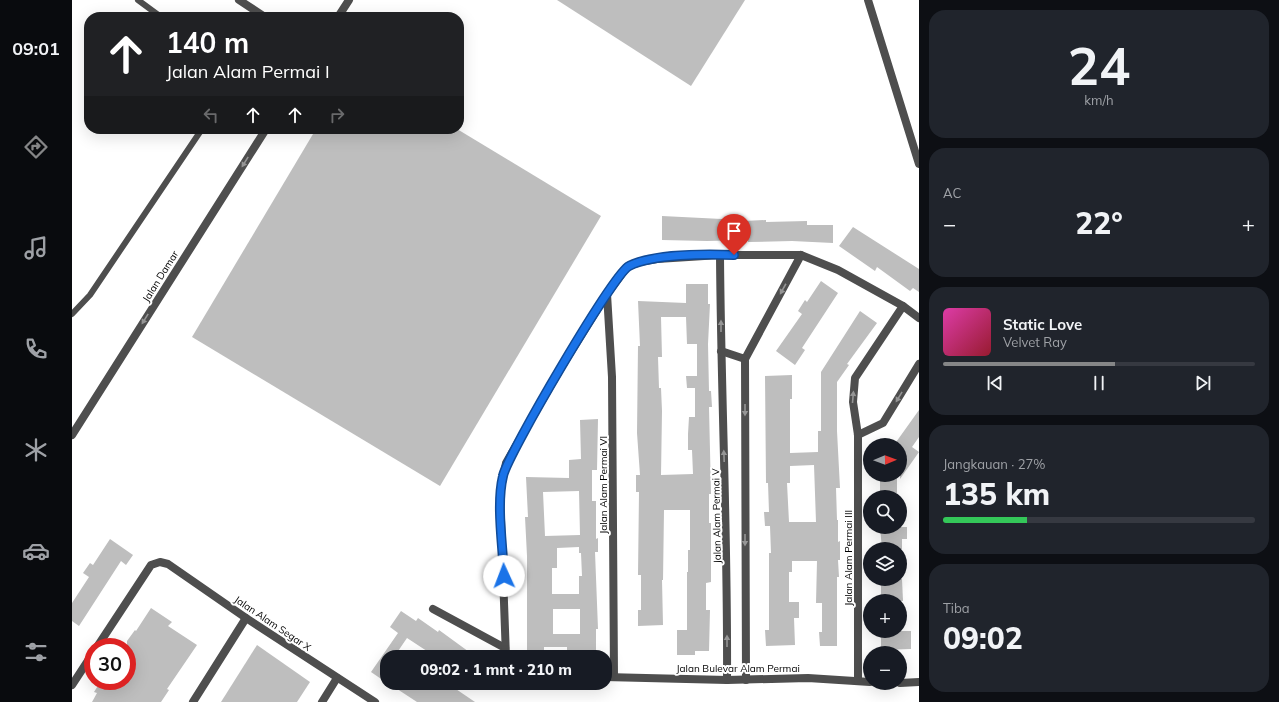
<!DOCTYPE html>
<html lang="id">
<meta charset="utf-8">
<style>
body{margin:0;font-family:Mulish,sans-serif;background:#20242c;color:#f1f3f6;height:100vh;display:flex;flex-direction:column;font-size:15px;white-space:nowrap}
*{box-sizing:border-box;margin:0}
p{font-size:13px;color:#9ea1a6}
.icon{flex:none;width:22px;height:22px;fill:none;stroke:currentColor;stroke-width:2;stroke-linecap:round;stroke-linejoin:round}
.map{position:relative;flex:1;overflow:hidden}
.details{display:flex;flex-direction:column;gap:10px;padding:10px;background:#0d0f14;width:360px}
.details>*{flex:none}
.banner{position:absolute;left:12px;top:12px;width:380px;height:122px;border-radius:16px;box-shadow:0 4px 16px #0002;background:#202124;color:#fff;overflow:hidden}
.needle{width:26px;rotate:89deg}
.buttons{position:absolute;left:791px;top:438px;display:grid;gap:8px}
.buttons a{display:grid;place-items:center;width:44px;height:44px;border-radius:50%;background:#171b24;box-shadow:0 4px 16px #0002;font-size:20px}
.speed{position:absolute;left:12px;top:638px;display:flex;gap:8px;font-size:20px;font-weight:700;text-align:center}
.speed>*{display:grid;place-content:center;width:52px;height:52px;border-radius:50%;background:#171b24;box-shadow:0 4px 16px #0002;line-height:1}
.speed .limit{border:6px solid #d22;background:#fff;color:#111}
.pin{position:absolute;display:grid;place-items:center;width:34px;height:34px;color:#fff;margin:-41px -17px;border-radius:50% 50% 50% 0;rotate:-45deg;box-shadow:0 0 4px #0007}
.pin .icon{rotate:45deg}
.me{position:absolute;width:44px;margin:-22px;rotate:358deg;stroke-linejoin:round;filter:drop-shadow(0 0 3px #0008)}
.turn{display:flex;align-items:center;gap:14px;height:84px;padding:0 16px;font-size:18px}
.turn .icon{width:52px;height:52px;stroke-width:2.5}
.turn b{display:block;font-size:28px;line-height:34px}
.lanes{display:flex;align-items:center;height:38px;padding:0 16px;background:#0003;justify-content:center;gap:20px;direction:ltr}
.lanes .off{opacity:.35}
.big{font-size:30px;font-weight:800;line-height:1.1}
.details .card{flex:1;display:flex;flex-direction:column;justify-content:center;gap:6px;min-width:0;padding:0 14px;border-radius:16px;background:#20242c}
.details .dial{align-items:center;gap:0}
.dial b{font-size:52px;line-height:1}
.song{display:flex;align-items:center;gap:12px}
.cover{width:48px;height:48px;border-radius:6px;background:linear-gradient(135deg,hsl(320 70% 55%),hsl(350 70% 35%))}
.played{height:4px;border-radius:2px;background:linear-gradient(90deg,#858687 55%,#363941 55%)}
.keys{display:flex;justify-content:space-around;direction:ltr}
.heat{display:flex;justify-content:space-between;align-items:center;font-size:22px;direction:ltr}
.charge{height:6px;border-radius:3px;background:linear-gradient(90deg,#34c759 27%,#363941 0)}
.trip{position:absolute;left:308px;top:650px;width:232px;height:40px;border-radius:16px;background:#171b24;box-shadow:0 4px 16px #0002;font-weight:800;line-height:40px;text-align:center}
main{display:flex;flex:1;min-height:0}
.menu{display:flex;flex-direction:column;width:72px;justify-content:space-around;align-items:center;background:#090b0e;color:#9ea1a6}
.menu .icon{width:28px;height:28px}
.menu .on{color:#858687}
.menu b{font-size:18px;color:#f1f3f6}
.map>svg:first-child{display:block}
.building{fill:#bebebe;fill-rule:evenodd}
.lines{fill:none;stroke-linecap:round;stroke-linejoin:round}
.service{stroke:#4e4e4e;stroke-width:6}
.minor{stroke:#4e4e4e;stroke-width:8}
.oneway{fill:#959595}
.route-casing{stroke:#114b97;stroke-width:10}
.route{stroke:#1a73e8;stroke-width:7}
.labels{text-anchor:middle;stroke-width:4;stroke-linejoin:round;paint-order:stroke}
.street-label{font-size:10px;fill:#000;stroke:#fff}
</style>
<main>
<nav class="menu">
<b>09:01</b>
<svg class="icon on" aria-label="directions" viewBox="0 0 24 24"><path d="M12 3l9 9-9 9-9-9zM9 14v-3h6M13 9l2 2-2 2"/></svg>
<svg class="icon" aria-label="music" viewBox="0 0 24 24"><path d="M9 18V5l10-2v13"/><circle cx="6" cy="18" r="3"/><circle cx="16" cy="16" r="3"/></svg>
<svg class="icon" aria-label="phone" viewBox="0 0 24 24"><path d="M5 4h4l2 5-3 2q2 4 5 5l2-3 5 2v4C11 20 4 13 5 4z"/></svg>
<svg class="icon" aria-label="climate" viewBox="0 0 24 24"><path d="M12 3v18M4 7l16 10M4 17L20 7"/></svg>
<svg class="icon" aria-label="car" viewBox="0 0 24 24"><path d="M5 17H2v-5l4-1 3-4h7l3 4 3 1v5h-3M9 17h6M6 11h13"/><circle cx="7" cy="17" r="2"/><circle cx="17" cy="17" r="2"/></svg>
<svg class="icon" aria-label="filters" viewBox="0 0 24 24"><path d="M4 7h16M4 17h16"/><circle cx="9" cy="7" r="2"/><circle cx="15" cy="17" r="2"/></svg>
</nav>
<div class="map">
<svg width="847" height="702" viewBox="0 0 847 702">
<rect width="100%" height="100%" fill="#fff"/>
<g class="building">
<polygon points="485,0 673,0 619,86"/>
<polygon points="244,129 385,129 529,216 368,486 120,337"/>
<polygon points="590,216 650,219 650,222 694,220 694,222 735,221 735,225 761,225 761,243 720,241 676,242 676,240 635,241 590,240"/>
<polygon points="781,227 847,269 847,292 841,288 838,291 805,267 803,271 767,246"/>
<polygon points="749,281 766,293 730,348 733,350 723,365 704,351 730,314 726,311 733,300 735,302"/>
<path d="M614 284H636V304H638L636 344 637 391H639L640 407H637L639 494H637V523H639V582L634 583V610H638L637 651H623V655H605V630H615V572H616V550H618V510H592L591 580H590L591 625 566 626V610H569V575H566L567 492H564V475H568L565 433 566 346H568L566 301 614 303ZM589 317H614L615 344H625V376H614L615 388H623V417H617L616 434V450H620L621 474 589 475 590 411 589 388H587L586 357H590Z"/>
<path d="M788 311 805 323 775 364 777 365 765 382V431L768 488H764L765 520H766V542L768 541V560H766L767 577H765V646H748L747 632H750V603H744L745 561H720V572H717V602H727V618H722L723 645 694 646 693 630H697V553H699L698 526H693L692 512H697L696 483H694L693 376 720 375V399H718V453L746 452V431H749V372ZM742 465 744 522H717L715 483H718V466Z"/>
<polygon points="847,410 847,437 840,447 847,452 828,479 828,445 822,445"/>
<path d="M526 419 525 470H520V501H524V539L526 538V552H523L526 629H524V651H510V657H495V647H472V653H455V556L453 517H456L454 477 497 478V460L509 459 508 420ZM507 491 508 535 473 536 471 492ZM507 547V553H509L510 576H507V594H480V568H485V548ZM481 609H508V634H481Z"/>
<rect x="808" y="478" width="17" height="15"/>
<polygon points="808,527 835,527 835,539 830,539 830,549 810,549"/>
<polygon points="38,539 61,555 54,565 49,561 7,626 0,621 0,603 17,577 11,573 18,563 21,565"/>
<polygon points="809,579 830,579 831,601 809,601"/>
<polygon points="79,608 100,622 96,626 125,645 95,689 97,690 89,702 20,702 25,693 22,692 29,681 55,681 55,641 63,630 64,631"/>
<polygon points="329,611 344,621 346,618 366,632 367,630 404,657 364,657 335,638 322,657 315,657 315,683 299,672 326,633 318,627"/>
<polygon points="809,631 839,631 839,649 809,650"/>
<polygon points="185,645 238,682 225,702 149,702"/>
<polygon points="316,683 375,683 403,702 345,702"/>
</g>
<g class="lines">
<g class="service">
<polyline points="66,0 89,17"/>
<polyline points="0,314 18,295 130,129"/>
</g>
<g class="minor">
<polyline points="167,0 193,17"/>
<polyline points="796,0 847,164"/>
<polyline points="266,17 277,0"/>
<path d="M648 255C649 397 656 538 655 680"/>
<polyline points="535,294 540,377 542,676"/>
<polyline points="649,351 673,359"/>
<polyline points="0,435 194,129"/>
<polyline points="786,435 811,423 847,364"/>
<polyline points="361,609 433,648"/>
<polyline points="25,647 79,565 88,562 96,564 174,618 303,702"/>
<polyline points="434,657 428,493 434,463 489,368 535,294 555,267 568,262 585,259 648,255 729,255 766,270 831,306 847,318"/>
<polyline points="533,677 655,680 736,678 798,682"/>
<polyline points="674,680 673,359 729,255"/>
<polyline points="786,681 786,435 781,402 783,378 831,306"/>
<polyline points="828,683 847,682"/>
<polyline points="0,685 21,653"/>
<polyline points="121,702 174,618"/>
<polyline points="250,702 265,678"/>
</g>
</g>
<defs><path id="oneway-solid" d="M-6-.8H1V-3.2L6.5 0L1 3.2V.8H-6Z"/></defs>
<g class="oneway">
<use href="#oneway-solid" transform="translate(173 162) rotate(122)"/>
<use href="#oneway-solid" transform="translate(711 289) rotate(119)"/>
<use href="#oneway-solid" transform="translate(73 319) rotate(122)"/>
<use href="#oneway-solid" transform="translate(649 326) rotate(-90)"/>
<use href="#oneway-solid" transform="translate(781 397) rotate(-85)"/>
<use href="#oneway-solid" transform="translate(827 397) rotate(121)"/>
<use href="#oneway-solid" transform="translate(673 410) rotate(90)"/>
<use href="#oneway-solid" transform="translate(652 456) rotate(-92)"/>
<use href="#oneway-solid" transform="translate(673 540) rotate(90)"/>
<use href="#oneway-solid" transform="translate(655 641) rotate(-90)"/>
</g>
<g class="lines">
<g class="route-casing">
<path id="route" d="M432 576C431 546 424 505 431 476 435 455 542 273 557 266 581 254 634 254 662 255"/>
</g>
<use href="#route" class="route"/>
</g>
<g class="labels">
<g class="street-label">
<text transform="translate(88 276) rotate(-58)" y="4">Jalan Damar</text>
<text transform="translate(531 485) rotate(-90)" y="4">Jalan Alam Permai VI</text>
<text transform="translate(644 516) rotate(-91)" y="4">Jalan Alam Permai V</text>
<text transform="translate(776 558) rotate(-90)" y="4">Jalan Alam Permai III</text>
<text transform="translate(201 623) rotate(34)" y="4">Jalan Alam Segar X</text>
<text x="666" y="672">Jalan Bulevar Alam Permai</text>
</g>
</g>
</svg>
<div class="buttons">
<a><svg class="needle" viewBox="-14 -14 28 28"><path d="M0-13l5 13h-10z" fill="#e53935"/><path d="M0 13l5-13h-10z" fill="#9ea1a6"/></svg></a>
<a><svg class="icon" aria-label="search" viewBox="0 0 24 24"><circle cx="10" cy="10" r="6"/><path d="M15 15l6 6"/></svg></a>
<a><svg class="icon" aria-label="layers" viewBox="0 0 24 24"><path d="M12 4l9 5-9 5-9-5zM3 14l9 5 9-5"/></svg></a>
<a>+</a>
<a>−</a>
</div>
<div class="speed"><div class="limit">30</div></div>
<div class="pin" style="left:662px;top:255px;background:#d93025"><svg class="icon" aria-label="arrive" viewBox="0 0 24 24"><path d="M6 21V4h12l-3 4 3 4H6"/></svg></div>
<svg class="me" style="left:432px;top:576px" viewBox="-20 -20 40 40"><circle r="19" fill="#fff"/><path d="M0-13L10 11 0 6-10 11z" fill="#1a73e8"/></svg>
<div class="trip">09:02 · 1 mnt · 210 m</div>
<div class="banner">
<div class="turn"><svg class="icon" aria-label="ahead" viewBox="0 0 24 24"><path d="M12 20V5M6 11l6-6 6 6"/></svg><div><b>140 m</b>Jalan Alam Permai I</div></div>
<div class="lanes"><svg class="icon off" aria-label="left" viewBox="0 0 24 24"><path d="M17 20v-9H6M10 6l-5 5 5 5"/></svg><svg class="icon" aria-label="ahead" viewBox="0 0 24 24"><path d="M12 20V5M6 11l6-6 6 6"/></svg><svg class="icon" aria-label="ahead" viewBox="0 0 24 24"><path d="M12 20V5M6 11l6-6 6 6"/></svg><svg class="icon off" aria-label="right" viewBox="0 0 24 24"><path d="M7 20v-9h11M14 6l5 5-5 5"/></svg></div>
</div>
</div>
<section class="details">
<div class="card dial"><b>24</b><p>km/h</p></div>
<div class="card"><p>AC</p>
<div class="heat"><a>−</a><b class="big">22°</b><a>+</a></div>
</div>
<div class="card">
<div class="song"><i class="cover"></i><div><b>Static Love</b><p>Velvet Ray</p></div></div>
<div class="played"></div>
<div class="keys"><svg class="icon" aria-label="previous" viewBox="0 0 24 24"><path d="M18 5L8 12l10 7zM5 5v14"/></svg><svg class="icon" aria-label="pause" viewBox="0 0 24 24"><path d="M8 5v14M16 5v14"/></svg><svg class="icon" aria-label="next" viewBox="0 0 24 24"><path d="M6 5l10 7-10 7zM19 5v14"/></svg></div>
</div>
<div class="card"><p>Jangkauan · 27%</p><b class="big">135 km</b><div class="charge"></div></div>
<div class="card"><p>Tiba</p><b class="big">09:02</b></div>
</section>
</main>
